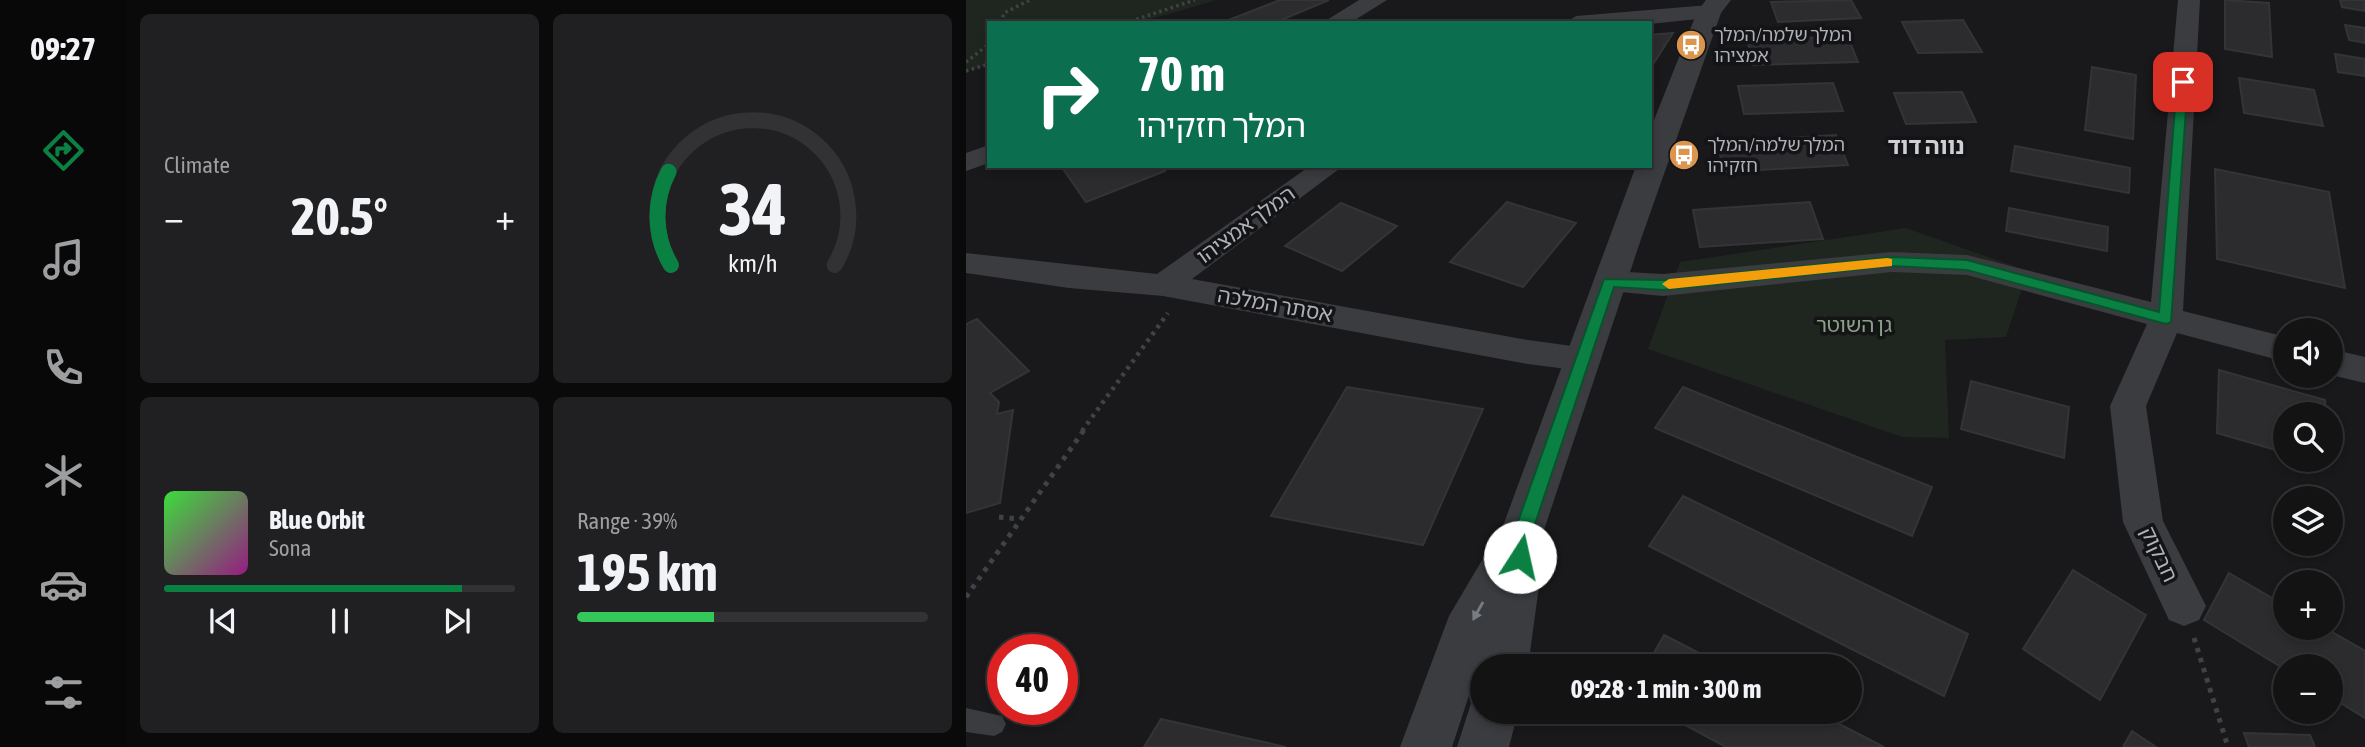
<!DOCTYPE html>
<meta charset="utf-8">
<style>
body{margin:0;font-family:"Asap Condensed","Noto Sans Hebrew",sans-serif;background:#202022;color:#f1f3f6;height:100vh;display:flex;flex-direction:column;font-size:26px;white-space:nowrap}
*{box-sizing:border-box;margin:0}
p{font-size:23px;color:#9d9ea0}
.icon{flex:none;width:38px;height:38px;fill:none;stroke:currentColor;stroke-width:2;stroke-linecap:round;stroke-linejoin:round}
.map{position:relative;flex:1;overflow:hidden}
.panel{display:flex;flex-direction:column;gap:14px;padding:14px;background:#0a0a0b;width:840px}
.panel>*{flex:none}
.top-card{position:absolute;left:21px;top:21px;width:665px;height:147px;border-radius:0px;box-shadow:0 4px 10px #0003,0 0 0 2px #323234;background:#0b6e4f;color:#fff;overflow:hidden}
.controls{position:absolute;left:1307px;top:318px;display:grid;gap:14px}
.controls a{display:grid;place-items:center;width:70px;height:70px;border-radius:50%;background:#131314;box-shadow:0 4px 10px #0003,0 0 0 2px #323234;font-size:35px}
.speed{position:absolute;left:21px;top:634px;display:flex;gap:14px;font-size:35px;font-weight:700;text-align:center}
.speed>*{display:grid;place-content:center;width:91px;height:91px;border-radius:50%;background:#131314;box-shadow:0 4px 10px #0003,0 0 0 2px #323234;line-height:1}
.speed .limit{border:10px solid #d22;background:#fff;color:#111}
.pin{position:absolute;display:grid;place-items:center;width:60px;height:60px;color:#fff;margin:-30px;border-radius:14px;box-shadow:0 4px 10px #0006}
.me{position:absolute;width:77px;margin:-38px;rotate:10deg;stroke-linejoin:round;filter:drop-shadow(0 0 5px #0008)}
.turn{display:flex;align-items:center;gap:24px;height:147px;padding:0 35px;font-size:32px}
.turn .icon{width:91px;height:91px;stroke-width:2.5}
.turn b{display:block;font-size:49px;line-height:60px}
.big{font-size:52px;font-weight:700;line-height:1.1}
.panel .card{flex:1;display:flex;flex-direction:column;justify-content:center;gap:10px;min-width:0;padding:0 24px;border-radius:10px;background:#202022}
.panel .dial{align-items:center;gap:0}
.dial svg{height:182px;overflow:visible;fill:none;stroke:#323234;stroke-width:7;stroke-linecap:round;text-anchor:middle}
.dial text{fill:#f1f3f6;stroke:none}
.song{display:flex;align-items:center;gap:21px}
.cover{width:84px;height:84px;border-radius:10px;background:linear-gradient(135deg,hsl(120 70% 55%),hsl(310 70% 35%))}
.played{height:7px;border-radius:4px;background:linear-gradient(90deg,#0b8043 85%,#323234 85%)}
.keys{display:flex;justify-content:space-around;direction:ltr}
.heat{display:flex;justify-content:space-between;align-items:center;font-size:38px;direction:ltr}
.charge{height:10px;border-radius:5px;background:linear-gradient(90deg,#34c759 39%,#323234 0)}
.panel .tiles{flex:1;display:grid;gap:14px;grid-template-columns:repeat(2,1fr)}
.trip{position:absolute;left:504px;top:654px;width:392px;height:70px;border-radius:35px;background:#131314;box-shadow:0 4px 10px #0003,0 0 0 2px #323234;font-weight:700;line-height:70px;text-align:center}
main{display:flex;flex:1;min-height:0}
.menu{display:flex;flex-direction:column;width:126px;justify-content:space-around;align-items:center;background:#080808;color:#9d9ea0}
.menu .icon{width:49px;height:49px}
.menu .active{color:#0b8043}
.menu b{font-size:32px;color:#f1f3f6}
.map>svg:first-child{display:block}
.green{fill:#1f251f}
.building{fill:#2c2c2e;stroke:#333436;stroke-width:2}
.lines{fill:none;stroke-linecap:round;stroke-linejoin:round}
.path-far2{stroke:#404346;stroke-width:3.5;stroke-dasharray:2.5 3.5;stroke-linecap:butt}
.path-far1{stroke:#404346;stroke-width:4.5;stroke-dasharray:3.5 5;stroke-linecap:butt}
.path{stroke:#404346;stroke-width:5;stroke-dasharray:4.5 6;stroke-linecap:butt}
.service{fill:#3a3c3f;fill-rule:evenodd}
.minor{fill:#3a3c3f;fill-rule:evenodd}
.tertiary{fill:#3a3c3f;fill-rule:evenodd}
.oneway{fill:#797d82}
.route{fill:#0b8043;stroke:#07532c;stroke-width:2}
.slow{fill:#f59e0b}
.labels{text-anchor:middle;stroke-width:7;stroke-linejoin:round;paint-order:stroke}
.far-poi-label{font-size:18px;fill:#adb2b9;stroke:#141416;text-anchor:start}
.street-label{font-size:21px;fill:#adb2b9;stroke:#141416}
.park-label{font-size:21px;fill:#89a186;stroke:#141416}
.far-district-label{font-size:23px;font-weight:bold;fill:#cdd1d5;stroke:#141416}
</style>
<main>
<nav class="menu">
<b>09:27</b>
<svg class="icon active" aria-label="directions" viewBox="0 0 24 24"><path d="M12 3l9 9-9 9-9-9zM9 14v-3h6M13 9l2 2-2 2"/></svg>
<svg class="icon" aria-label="music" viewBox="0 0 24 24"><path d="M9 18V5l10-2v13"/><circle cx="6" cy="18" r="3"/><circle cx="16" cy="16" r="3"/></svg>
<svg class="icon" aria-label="phone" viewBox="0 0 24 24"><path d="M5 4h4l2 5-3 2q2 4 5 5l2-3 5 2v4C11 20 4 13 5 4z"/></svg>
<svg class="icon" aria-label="climate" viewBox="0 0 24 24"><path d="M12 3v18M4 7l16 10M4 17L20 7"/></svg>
<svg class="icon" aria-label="car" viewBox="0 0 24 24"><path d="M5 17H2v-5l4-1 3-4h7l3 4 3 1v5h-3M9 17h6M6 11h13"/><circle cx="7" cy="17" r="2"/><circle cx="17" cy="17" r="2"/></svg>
<svg class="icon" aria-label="filters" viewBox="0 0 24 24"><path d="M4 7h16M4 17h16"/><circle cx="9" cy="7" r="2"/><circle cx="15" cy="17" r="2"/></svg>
</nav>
<section class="panel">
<div class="tiles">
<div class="card"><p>Climate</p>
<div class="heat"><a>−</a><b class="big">20.5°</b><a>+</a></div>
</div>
<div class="card dial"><svg viewBox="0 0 100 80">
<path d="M14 69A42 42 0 1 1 86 69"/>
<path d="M14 69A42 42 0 0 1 13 28" stroke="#0b8043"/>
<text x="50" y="56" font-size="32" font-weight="700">34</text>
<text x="50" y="72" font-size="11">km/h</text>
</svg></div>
<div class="card">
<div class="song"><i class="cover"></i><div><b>Blue Orbit</b><p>Sona</p></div></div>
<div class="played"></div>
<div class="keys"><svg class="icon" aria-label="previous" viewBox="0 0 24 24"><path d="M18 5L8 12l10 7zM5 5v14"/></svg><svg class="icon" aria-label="pause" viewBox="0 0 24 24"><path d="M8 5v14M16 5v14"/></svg><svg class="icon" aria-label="next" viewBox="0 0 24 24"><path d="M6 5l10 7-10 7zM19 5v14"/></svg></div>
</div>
<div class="card"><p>Range · 39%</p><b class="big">195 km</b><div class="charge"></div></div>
</div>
</section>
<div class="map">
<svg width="1399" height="747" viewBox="0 0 1399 747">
<rect width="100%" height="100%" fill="#19191b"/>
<g class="green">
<polygon points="0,0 251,0 171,23 23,23 23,65 0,71"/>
<polygon points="940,228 1062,271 1040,337 979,340 983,438 936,437 682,349 714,262"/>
</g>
<g class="building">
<polygon points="314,0 363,0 308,23 255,23"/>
<polygon points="885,0 895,18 812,22 805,2"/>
<polygon points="1259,0 1303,3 1306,57 1259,49"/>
<polygon points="1374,0 1399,0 1399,11 1376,7"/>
<polygon points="997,20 1016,52 952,53 936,22"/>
<polygon points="1379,25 1399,28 1399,43 1383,40"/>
<polygon points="707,33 684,69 684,35"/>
<polygon points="882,37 892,62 787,65 781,39"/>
<polygon points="1369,54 1399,59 1399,76 1372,72"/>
<polygon points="1126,67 1170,75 1167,139 1119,130"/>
<polygon points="1273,78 1348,90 1357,126 1278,113"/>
<polygon points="867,83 877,111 778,114 772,86"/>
<polygon points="996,92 1010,122 940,124 928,93"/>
<polygon points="870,135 882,165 758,172 751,142"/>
<polygon points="1049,146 1164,168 1163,193 1045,171"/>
<polygon points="95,166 195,166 199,171 120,202"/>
<polygon points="1249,169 1363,192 1379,288 1251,259"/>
<polygon points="541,202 610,223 557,287 484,262"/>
<polygon points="844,202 857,239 734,247 727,210"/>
<polygon points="375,203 431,226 376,271 319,246"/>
<polygon points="1043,208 1142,227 1141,251 1040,231"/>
<polygon points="11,319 63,371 24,393 33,402 31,414 47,410 34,503 0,513 0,324"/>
<polygon points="1253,370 1359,400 1360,415 1320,415 1320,453 1251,433"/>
<polygon points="1005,381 1103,407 1098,458 995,429"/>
<polygon points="381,387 517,409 457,545 305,516"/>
<polygon points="717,387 966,487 946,536 689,428"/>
<polygon points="717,496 1002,634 978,696 683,546"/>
<polygon points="1107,570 1180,615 1134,700 1057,649"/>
<polygon points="1263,573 1320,606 1320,628 1359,628 1399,651 1399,718 1365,697 1365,667 1320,667 1320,670 1238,620"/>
<polygon points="698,635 760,667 680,667"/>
<polygon points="695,712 850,712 918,747 760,747"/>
<polygon points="195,719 320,747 178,747"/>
<polygon points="1166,731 1190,747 1157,747"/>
<polygon points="1278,733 1344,735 1349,747 1283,747"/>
</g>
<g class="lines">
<g class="path-far2">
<polyline points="35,23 38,13 64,0"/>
<polyline points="159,23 229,0"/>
<polyline points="0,62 23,44"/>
<polyline points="0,71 23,64"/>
</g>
<polyline class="path-far1" points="116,431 202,313"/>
<g class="path">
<polyline points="33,517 53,519"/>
<polyline points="0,597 118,430"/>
<polyline points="1228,638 1262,747"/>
</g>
<polygon class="service" points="0,708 36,716 40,724 36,732 28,736 0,732"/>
<g class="minor">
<polygon points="393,0 421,0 384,23 356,23"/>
<polygon points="1212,0 1234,0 1217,311 1320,337 1320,362 1211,333 1180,406 1197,521 1240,606 1233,620 1218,626 1203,620 1157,522 1144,406 1181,324 1001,275 926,272 697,296 632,290 627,282 632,274 643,271 697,274 926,252 1001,255 1185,302"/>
<polygon points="743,5 751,7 754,12 751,17 684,24 599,23 610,16"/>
<polygon points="23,145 23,163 0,171 0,153"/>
<polygon points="344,166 377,166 226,279 562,340 628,349 633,358 628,367 616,371 562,364 197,296 103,288 0,273 0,253 191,274"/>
<polygon points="1365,349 1399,357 1399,383 1365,375"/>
</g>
<g class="tertiary">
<polygon points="740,0 765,0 755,13 675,239 574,542 578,549 562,667 516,667 516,677 512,668 486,747 434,747 483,616 538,523 670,166 684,166 684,130 731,12"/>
<polygon points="516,690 516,712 552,712 543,747 491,747 508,694"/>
</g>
</g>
<defs><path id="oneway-solid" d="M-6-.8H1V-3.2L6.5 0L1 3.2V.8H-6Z" transform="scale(1.75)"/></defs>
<use class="oneway" href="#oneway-solid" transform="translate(512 611) rotate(119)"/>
<polygon class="route" points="1217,79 1222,82 1205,322 1200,324 1001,270 926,266 697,290 648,287 567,530 561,563 548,563 545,557 549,530 638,279 697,280 926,257 1001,260 1193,312 1211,82"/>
<polygon class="slow" points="921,258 926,259 926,266 703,289 696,284 703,279"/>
<defs>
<g id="bus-disc" transform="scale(1.575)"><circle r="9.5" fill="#dc954f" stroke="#141416"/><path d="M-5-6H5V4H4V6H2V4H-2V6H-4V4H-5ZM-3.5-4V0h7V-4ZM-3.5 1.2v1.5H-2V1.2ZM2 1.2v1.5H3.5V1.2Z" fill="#fff"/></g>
</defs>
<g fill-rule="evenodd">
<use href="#bus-disc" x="725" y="45"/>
<use href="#bus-disc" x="718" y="155"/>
</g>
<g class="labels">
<g class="far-poi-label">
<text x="748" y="41">המלך שלמה/המלך<tspan x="748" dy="21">אמציהו</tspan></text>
<text x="741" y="151">המלך שלמה/המלך<tspan x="741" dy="21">חזקיהו</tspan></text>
</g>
<g class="street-label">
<text transform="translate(280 225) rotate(-36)" y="7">המלך אמציהו</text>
<text transform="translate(309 305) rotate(10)" y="7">אסתר המלכה</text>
<text transform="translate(1193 554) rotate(65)" y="7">חבקוק</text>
</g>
<g class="park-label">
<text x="888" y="332">גן השוטר</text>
</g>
<g class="far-district-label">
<text x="960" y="154">נווה דוד</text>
</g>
</g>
</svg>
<div class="controls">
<a><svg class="icon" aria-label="sound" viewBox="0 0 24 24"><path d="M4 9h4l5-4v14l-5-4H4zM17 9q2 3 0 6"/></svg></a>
<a><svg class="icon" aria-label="search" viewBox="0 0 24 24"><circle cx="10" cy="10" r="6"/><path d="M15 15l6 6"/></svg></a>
<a><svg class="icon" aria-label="layers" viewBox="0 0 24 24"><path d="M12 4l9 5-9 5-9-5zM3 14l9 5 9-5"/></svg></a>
<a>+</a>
<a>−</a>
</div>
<div class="speed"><div class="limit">40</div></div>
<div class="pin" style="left:1217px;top:82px;background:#d93025"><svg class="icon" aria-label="arrive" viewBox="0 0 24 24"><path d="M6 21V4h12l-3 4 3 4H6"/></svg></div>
<svg class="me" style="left:554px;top:557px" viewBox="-20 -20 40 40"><circle r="19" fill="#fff"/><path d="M0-13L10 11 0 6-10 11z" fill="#0b8043"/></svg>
<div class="trip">09:28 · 1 min · 300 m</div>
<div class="top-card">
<div class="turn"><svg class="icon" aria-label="right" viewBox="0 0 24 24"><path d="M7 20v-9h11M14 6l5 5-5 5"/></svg><div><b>70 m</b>המלך חזקיהו</div></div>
</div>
</div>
</main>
